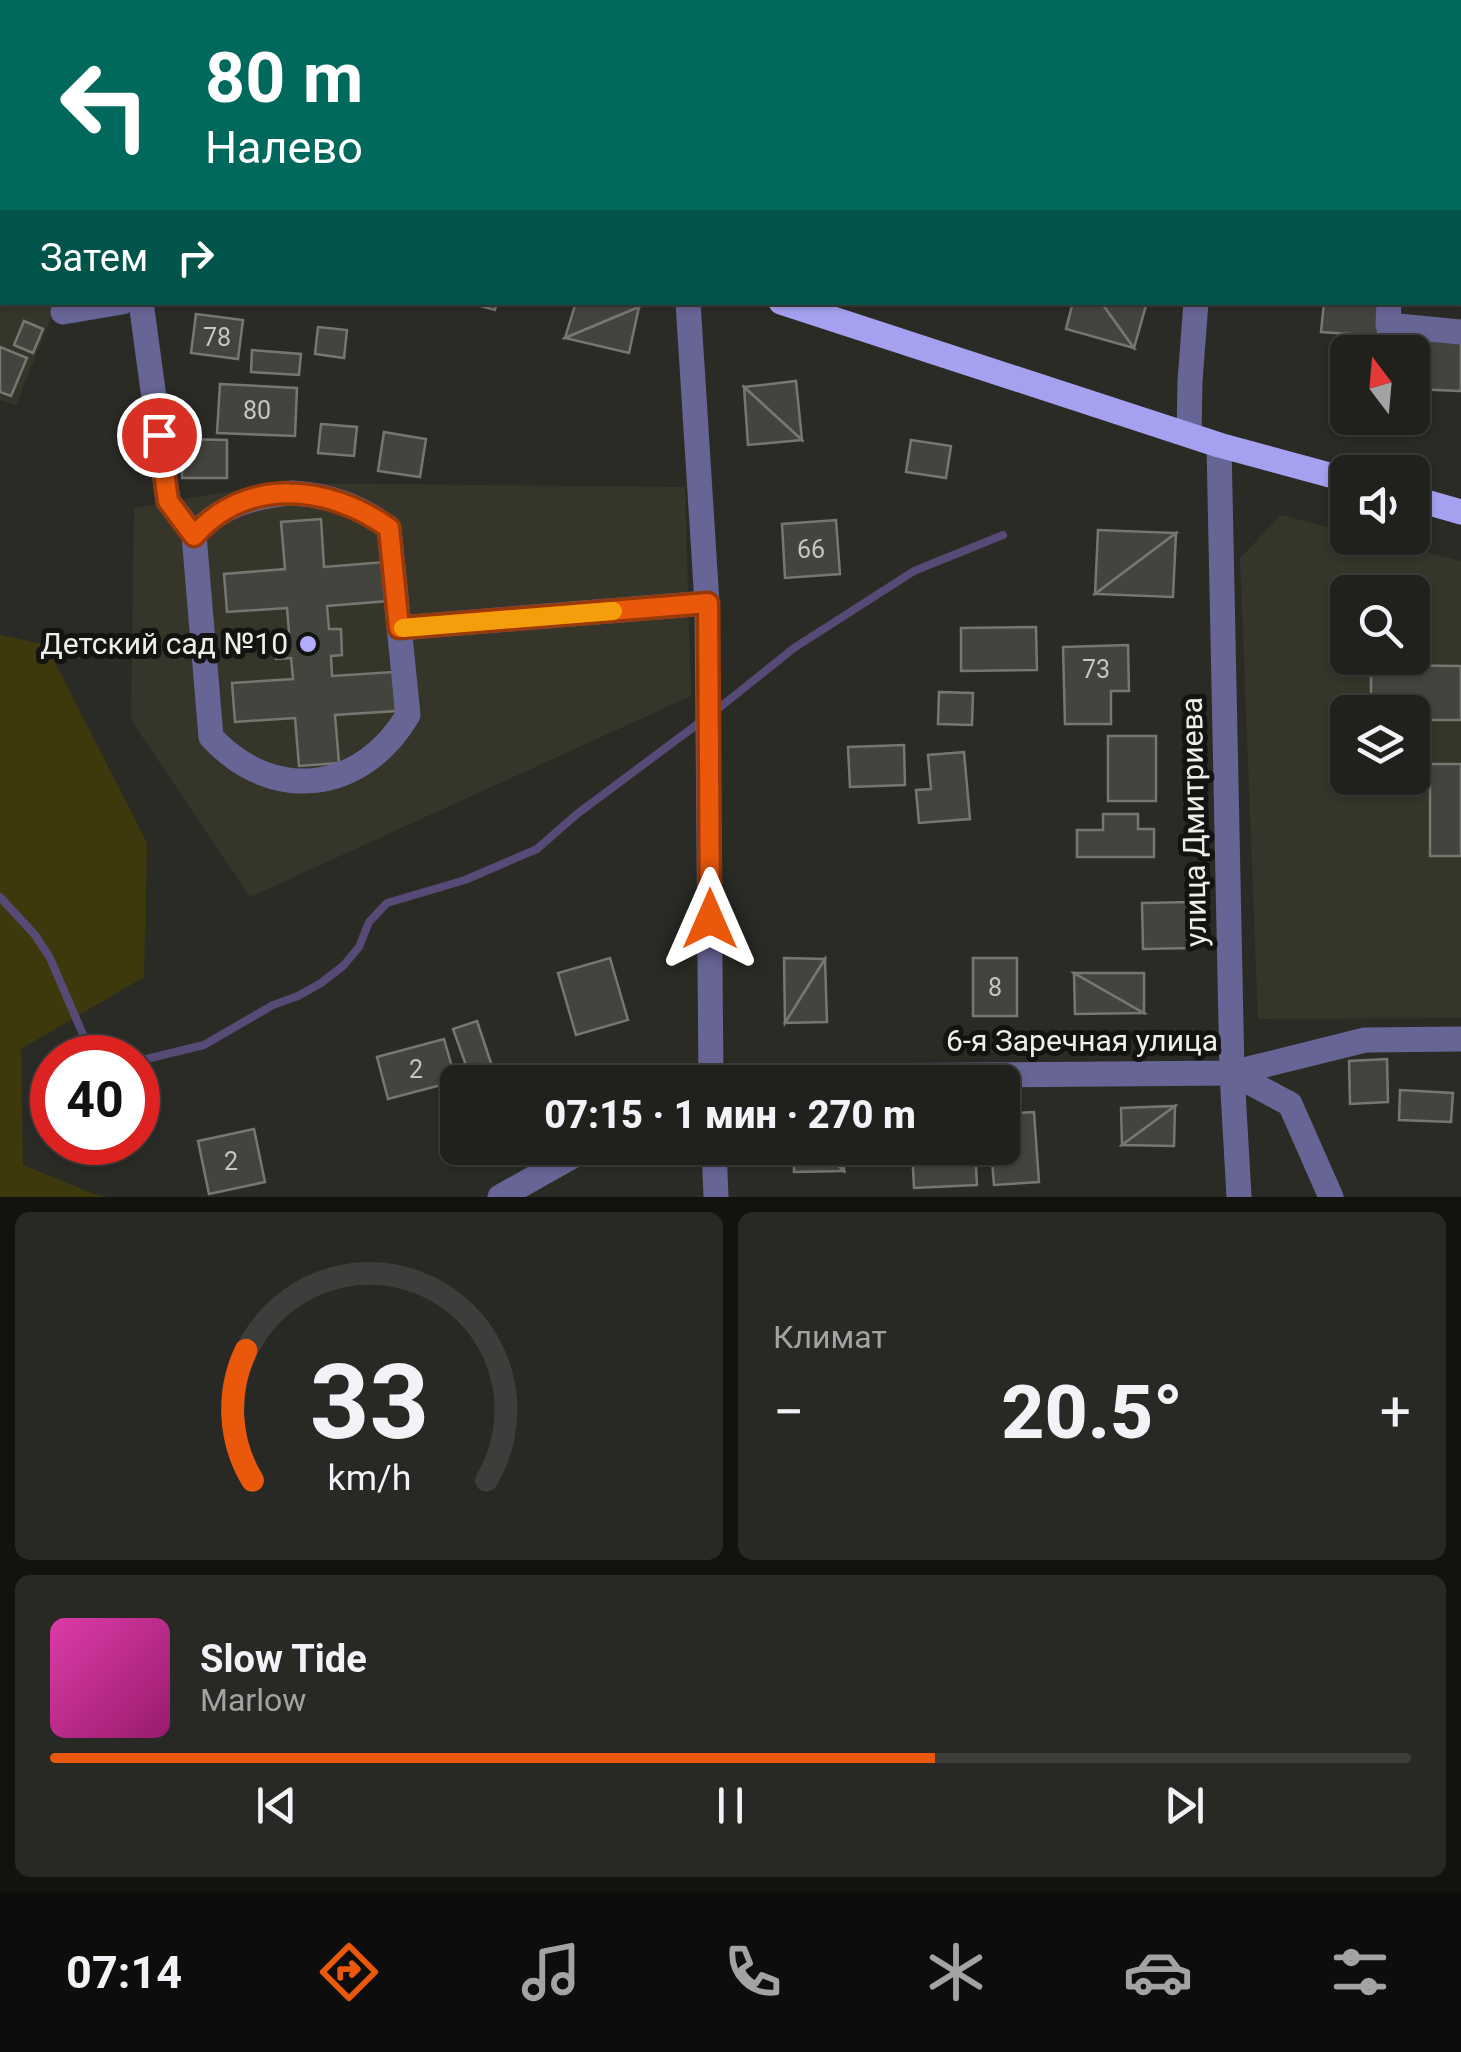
<!DOCTYPE html>
<html lang="ru">
<meta charset="utf-8">
<style>
body{margin:0;font-family:Roboto,sans-serif;background:#282825;color:#f1f3f6;height:100vh;display:flex;flex-direction:column;font-size:38px;white-space:nowrap}
*{box-sizing:border-box;margin:0}
p{font-size:32px;color:#a2a3a3}
.icon{flex:none;width:55px;height:55px;fill:none;stroke:currentColor;stroke-width:2;stroke-linecap:round;stroke-linejoin:round}
.map{position:relative;height:1197px;overflow:hidden}
.drawer{display:flex;flex-direction:column;gap:15px;padding:15px;background:#12120f;flex:1}
.drawer>*{flex:none}
.top-card{position:absolute;left:0px;top:0px;width:1462px;height:305px;box-shadow:0 2px 8px #0004,0 0 0 2px #3d3e3b;background:#00695c;color:#fff;overflow:hidden}
.needle{width:65px;rotate:344deg}
.fabs{position:absolute;left:1330px;top:335px;display:grid;gap:20px}
.fabs a{display:grid;place-items:center;width:100px;height:100px;border-radius:15px;background:#20201c;box-shadow:0 2px 8px #0004,0 0 0 2px #3d3e3b;font-size:50px}
.speed{position:absolute;left:30px;top:1035px;display:flex;gap:20px;font-size:50px;font-weight:700;text-align:center}
.speed>*{display:grid;place-content:center;width:130px;height:130px;border-radius:50%;background:#20201c;box-shadow:0 2px 8px #0004,0 0 0 2px #3d3e3b;line-height:1}
.speed .limit{border:15px solid #d22;background:#fff;color:#111}
.pin{position:absolute;display:grid;place-items:center;width:85px;height:85px;color:#fff;margin:-42px;border:5px solid #fff;border-radius:50%;box-shadow:0 2px 10px #0007}
.me{position:absolute;width:110px;margin:-55px;rotate:0deg;stroke-linejoin:round;filter:drop-shadow(0 0 8px #0008)}
.turn{display:flex;align-items:center;gap:35px;height:210px;padding:0 40px;font-size:45px}
.turn .icon{width:130px;height:130px;stroke-width:2.5}
.turn b{display:block;font-size:70px;line-height:85px}
.then{display:flex;align-items:center;height:95px;padding:0 40px;background:#0003;gap:20px;font-size:38px}
.big{font-size:75px;font-weight:800;line-height:1.1}
.drawer .card{flex:1;display:flex;flex-direction:column;justify-content:center;gap:15px;min-width:0;padding:0 35px;border-radius:15px;background:#282825}
.drawer .dial{align-items:center;gap:0}
.dial svg{height:260px;overflow:visible;fill:none;stroke:#3d3e3b;stroke-width:7;stroke-linecap:round;text-anchor:middle}
.dial text{fill:#f1f3f6;stroke:none}
.song{display:flex;align-items:center;gap:30px}
.cover{width:120px;height:120px;border-radius:15px;background:linear-gradient(135deg,hsl(320 70% 55%),hsl(320 70% 35%))}
.played{height:10px;border-radius:5px;background:linear-gradient(90deg,#ea580c 65%,#3d3e3b 65%)}
.keys{display:flex;justify-content:space-around;direction:ltr}
.heat{display:flex;justify-content:space-between;align-items:center;font-size:55px;direction:ltr}
.drawer .tiles{flex:1;display:grid;gap:15px;grid-template-columns:1fr 1fr}
.card:last-child{grid-column:span 2}
.trip{position:absolute;left:440px;top:1065px;width:580px;height:100px;border-radius:15px;background:#20201c;box-shadow:0 2px 8px #0004,0 0 0 2px #3d3e3b;font-weight:800;line-height:100px;text-align:center}
.dock{display:flex;height:160px;justify-content:space-around;align-items:center;background:#0d0d0b;color:#a2a3a3}
.dock .icon{width:70px;height:70px}
.dock .selected{color:#ea580c}
.dock b{font-size:45px;color:#f1f3f6}
.map>svg:first-child{display:block}
.built{fill:#35352a;fill-rule:evenodd}
.green{fill:#3e390c}
.lines{fill:none;stroke-linecap:round;stroke-linejoin:round}
.stream{stroke:#584a76;stroke-width:8}
.building{fill:#44443f;stroke:#777671;stroke-width:2.5}
.minor{stroke:#676595;stroke-width:25}
.major{stroke:#a5a1f0;stroke-width:25}
.route-casing{stroke:#983908;stroke-width:25}
.route{stroke:#ea580c;stroke-width:18}
.slow{stroke:#f59e0b;stroke-width:18}
.poi-dot{fill:#b1adfa;stroke:#131311;stroke-width:4}
.labels{text-anchor:middle;stroke-width:10;stroke-linejoin:round;paint-order:stroke}
.number-label{font-size:25px;fill:#c4c4c0}
.poi-label{font-size:30px;fill:#eeeeeb;stroke:#131311;text-anchor:end}
.street-label{font-size:30px;fill:#eeeeeb;stroke:#131311}
</style>
<div class="map">
<svg width="1461" height="1197" viewBox="0 0 1461 1197">
<rect width="100%" height="100%" fill="#2b2b26"/>
<g class="built">
<polygon points="0,114 2,115 2,302 57,303 16,405 0,400"/>
<polygon points="276,483 685,487 691,696 250,897 131,720 134,508"/>
<path d="M1281 515 1347 532 1348 538H1368L1461 561V1018L1258 1019 1240 558ZM1348 592H1412V658H1348ZM1348 712H1412V778H1348Z"/>
</g>
<polygon class="green" points="0,635 46,645 147,843 144,977 21,1049 23,1165 94,1194 108,1197 0,1197"/>
<g class="lines">
<g class="stream">
<polyline points="714,712 794,648 914,571 1003,535"/>
<polyline points="0,897 35,935 50,958 91,1053 99,1058"/>
<polyline points="138,1061 204,1045 273,1005 298,996 321,983 343,966 359,947 369,922 387,903 465,880 537,849 577,814 703,720"/>
</g>
</g>
<g class="building">
<polygon points="452,0 557,0 557,2 451,2"/>
<rect x="763" y="0" width="82" height="2"/>
<rect x="995" y="0" width="38" height="2"/>
<rect x="1283" y="0" width="58" height="2"/>
<polygon points="466,302 497,302 495,310"/>
<polygon points="576,302 622,302 639,307 565,338"/>
<polygon points="1073,302 1101,302 1134,348 1066,329"/>
<polygon points="1101,302 1147,302 1134,348"/>
<polygon points="1324,302 1380,302 1378,336 1321,332"/>
<polygon points="639,307 629,353 565,338"/>
<polygon points="196,314 243,320 238,359 191,353"/>
<polygon points="24,321 43,329 33,353 14,345"/>
<polygon points="318,327 347,330 344,358 315,354"/>
<polygon points="1380,334 1461,338 1461,391 1412,389 1412,352 1379,352"/>
<polygon points="0,347 27,358 11,396 0,392"/>
<polygon points="252,350 301,354 299,375 251,372"/>
<polygon points="796,381 802,440 744,387"/>
<polygon points="220,384 297,388 295,436 217,433"/>
<polygon points="744,387 802,440 748,445"/>
<polygon points="321,424 357,427 354,456 318,453"/>
<polygon points="384,432 426,439 420,477 378,471"/>
<polygon points="182,439 227,440 227,478 182,478"/>
<polygon points="911,440 951,446 946,478 906,472"/>
<polygon points="321,519 324,567 385,562 388,601 327,606 329,629 341,629 342,655 331,656 332,676 393,672 396,711 335,715 339,763 299,766 295,718 235,722 232,683 293,679 291,658 276,659 274,633 289,632 287,608 227,612 224,574 285,569 281,522"/>
<polygon points="836,520 840,574 785,578 782,524"/>
<polygon points="1098,530 1176,533 1095,594"/>
<polygon points="1176,533 1173,597 1095,594"/>
<polygon points="1036,627 1037,670 961,671 961,628"/>
<polygon points="1128,645 1129,691 1111,691 1111,724 1065,724 1063,647"/>
<polygon points="1371,665 1461,666 1461,720 1412,720 1412,712 1371,712"/>
<polygon points="939,692 973,693 972,725 938,724"/>
<rect x="1108" y="736" width="48" height="65"/>
<polygon points="904,745 905,785 850,787 848,747"/>
<polygon points="964,752 970,819 919,823 916,790 931,789 928,755"/>
<rect x="1430" y="764" width="31" height="92"/>
<polygon points="1103,814 1138,814 1138,829 1154,829 1154,857 1077,857 1077,830 1103,830"/>
<polygon points="1191,902 1192,948 1143,949 1142,903"/>
<polygon points="610,958 628,1020 576,1035 558,973"/>
<polygon points="784,958 825,959 785,1023"/>
<rect x="973" y="958" width="44" height="58"/>
<polygon points="825,959 827,1022 785,1023"/>
<polygon points="1074,973 1144,1013 1075,1014"/>
<polygon points="1074,973 1144,973 1144,1013"/>
<polygon points="477,1021 497,1081 494,1082 472,1082 453,1029"/>
<polygon points="444,1039 456,1081 388,1099 377,1057"/>
<polygon points="1387,1059 1388,1102 1350,1104 1349,1061"/>
<polygon points="1400,1090 1453,1093 1451,1122 1399,1120"/>
<polygon points="1175,1106 1122,1145 1121,1108"/>
<polygon points="1175,1106 1174,1146 1122,1145"/>
<polygon points="1034,1112 1039,1182 994,1185 991,1148 1002,1148 1002,1114"/>
<polygon points="254,1129 265,1182 209,1194 198,1141"/>
<polygon points="794,1148 820,1148 844,1171 794,1172"/>
<polygon points="820,1148 844,1148 844,1171"/>
<polygon points="912,1148 975,1148 977,1185 914,1188"/>
</g>
<g class="lines">
<g class="minor">
<polyline points="689,0 689,2"/>
<polyline points="173,2 173,0"/>
<polyline points="1218,2 1218,0"/>
<polyline points="1460,179 1461,179"/>
<polyline points="141,302 168,501 194,535"/>
<polyline points="688,302 707,603 711,1082"/>
<polyline points="1389,302 1388,325 1461,332"/>
<polyline points="63,312 122,302"/>
<polyline points="1189,435 1190,381 1196,302"/>
<polyline points="1219,445 1232,1073 1239,1197"/>
<path d="M292 493C329 495 359 506 389 528L408 715C362 793 273 804 211 737L194 535C220 506 253 496 292 493Z"/>
<polyline points="399,628 707,603"/>
<polyline points="1232,1073 1290,1104 1331,1197"/>
<polyline points="701,1082 711,1077 1232,1073 1365,1040 1461,1039"/>
<polyline points="714,1148 716,1197"/>
<polyline points="500,1197 587,1148"/>
</g>
<g class="major">
<polyline points="0,39 2,40"/>
<polyline points="781,302 1219,445 1348,480"/>
<polyline points="1412,498 1461,512"/>
</g>
</g>
<g class="lines">
<g class="route-casing">
<path id="route" d="M159 435 168 501 194 536C247 476 329 485 389 528L399 628 708 603 710 919"/>
</g>
<use href="#route" class="route"/>
<polyline class="slow" points="403,628 613,611"/>
</g>
<circle class="poi-dot" cx="308" cy="644" r="10"/>
<g class="labels">
<g class="number-label">
<text x="217" y="346">78</text>
<text x="257" y="419">80</text>
<text x="811" y="558">66</text>
<text x="1096" y="678">73</text>
<text x="995" y="996">8</text>
<text x="416" y="1078">2</text>
<text x="231" y="1170">2</text>
</g>
<g class="poi-label">
<text x="288" y="654">Детский сад №10</text>
</g>
<g class="street-label">
<text transform="translate(1194 822) rotate(-91)" y="10">улица Дмитриева</text>
<text x="1082" y="1051">6-я Заречная улица</text>
</g>
</g>
</svg>
<div class="fabs">
<a><svg class="needle" viewBox="-14 -14 28 28"><path d="M0-13l5 13h-10z" fill="#e53935"/><path d="M0 13l5-13h-10z" fill="#a2a3a3"/></svg></a>
<a><svg class="icon" aria-label="sound" viewBox="0 0 24 24"><path d="M4 9h4l5-4v14l-5-4H4zM17 9q2 3 0 6"/></svg></a>
<a><svg class="icon" aria-label="search" viewBox="0 0 24 24"><circle cx="10" cy="10" r="6"/><path d="M15 15l6 6"/></svg></a>
<a><svg class="icon" aria-label="layers" viewBox="0 0 24 24"><path d="M12 4l9 5-9 5-9-5zM3 14l9 5 9-5"/></svg></a>
</div>
<div class="speed"><div class="limit">40</div></div>
<div class="pin" style="left:159px;top:435px;background:#d93025"><svg class="icon" aria-label="arrive" viewBox="0 0 24 24"><path d="M6 21V4h12l-3 4 3 4H6"/></svg></div>
<svg class="me" style="left:710px;top:919px" viewBox="-20 -20 40 40"><path d="M0-17L14 15 0 8-14 15z" fill="#ea580c" stroke="#fff" stroke-width="4"/></svg>
<div class="trip">07:15 · 1 мин · 270 m</div>
<div class="top-card">
<div class="turn"><svg class="icon" aria-label="left" viewBox="0 0 24 24"><path d="M17 20v-9H6M10 6l-5 5 5 5"/></svg><div><b>80 m</b>Налево</div></div>
<div class="then">Затем<svg class="icon" aria-label="right" viewBox="0 0 24 24"><path d="M7 20v-9h11M14 6l5 5-5 5"/></svg></div>
</div>
</div>
<section class="drawer">
<div class="tiles">
<div class="card dial"><svg viewBox="0 0 100 80">
<path d="M14 69A42 42 0 1 1 86 69"/>
<path d="M14 69A42 42 0 0 1 12 29" stroke="#ea580c"/>
<text x="50" y="56" font-size="32" font-weight="700">33</text>
<text x="50" y="72" font-size="11">km/h</text>
</svg></div>
<div class="card"><p>Климат</p>
<div class="heat"><a>−</a><b class="big">20.5°</b><a>+</a></div>
</div>
<div class="card">
<div class="song"><i class="cover"></i><div><b>Slow Tide</b><p>Marlow</p></div></div>
<div class="played"></div>
<div class="keys"><svg class="icon" aria-label="previous" viewBox="0 0 24 24"><path d="M18 5L8 12l10 7zM5 5v14"/></svg><svg class="icon" aria-label="pause" viewBox="0 0 24 24"><path d="M8 5v14M16 5v14"/></svg><svg class="icon" aria-label="next" viewBox="0 0 24 24"><path d="M6 5l10 7-10 7zM19 5v14"/></svg></div>
</div>
</div>
</section>
<nav class="dock">
<b>07:14</b>
<svg class="icon selected" aria-label="directions" viewBox="0 0 24 24"><path d="M12 3l9 9-9 9-9-9zM9 14v-3h6M13 9l2 2-2 2"/></svg>
<svg class="icon" aria-label="music" viewBox="0 0 24 24"><path d="M9 18V5l10-2v13"/><circle cx="6" cy="18" r="3"/><circle cx="16" cy="16" r="3"/></svg>
<svg class="icon" aria-label="phone" viewBox="0 0 24 24"><path d="M5 4h4l2 5-3 2q2 4 5 5l2-3 5 2v4C11 20 4 13 5 4z"/></svg>
<svg class="icon" aria-label="climate" viewBox="0 0 24 24"><path d="M12 3v18M4 7l16 10M4 17L20 7"/></svg>
<svg class="icon" aria-label="car" viewBox="0 0 24 24"><path d="M5 17H2v-5l4-1 3-4h7l3 4 3 1v5h-3M9 17h6M6 11h13"/><circle cx="7" cy="17" r="2"/><circle cx="17" cy="17" r="2"/></svg>
<svg class="icon" aria-label="filters" viewBox="0 0 24 24"><path d="M4 7h16M4 17h16"/><circle cx="9" cy="7" r="2"/><circle cx="15" cy="17" r="2"/></svg>
</nav>
